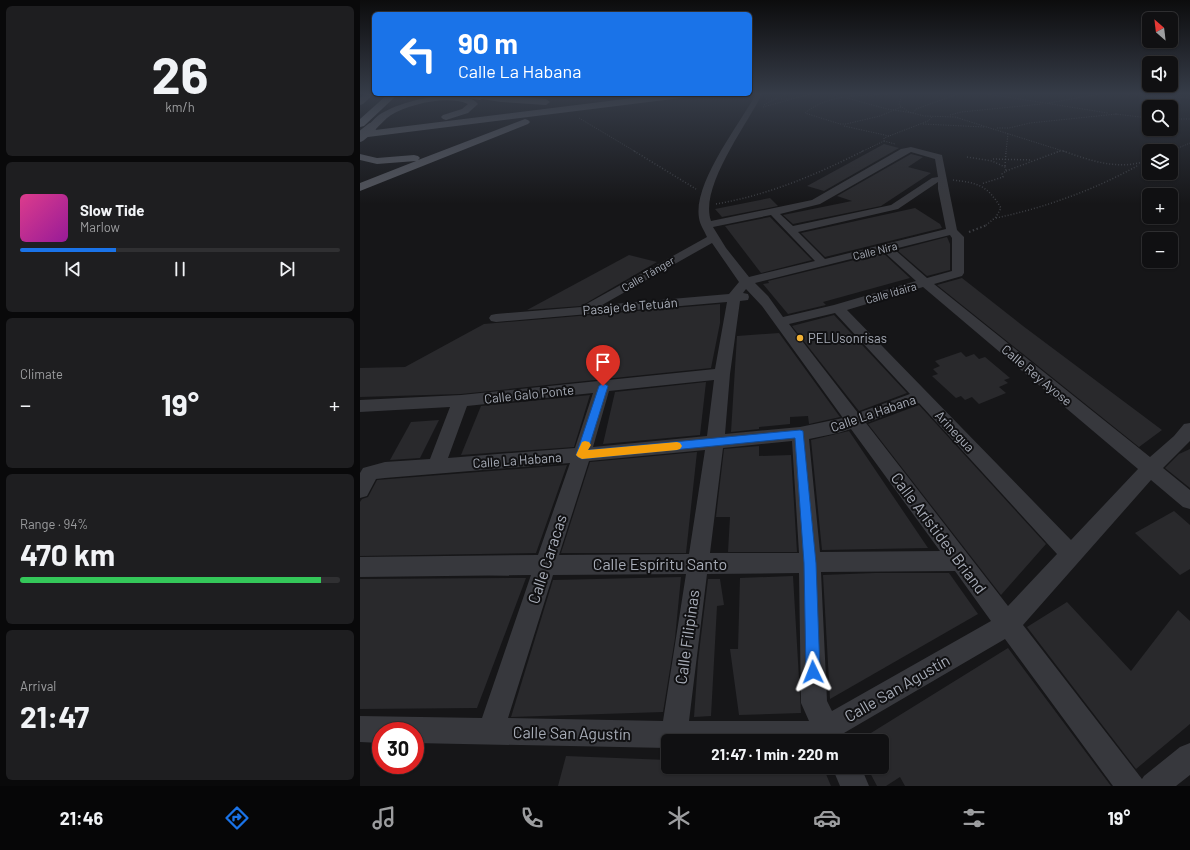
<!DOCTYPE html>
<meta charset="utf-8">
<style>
body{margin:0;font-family:Barlow,sans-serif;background:#1e1e20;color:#f1f3f6;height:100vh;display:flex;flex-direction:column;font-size:15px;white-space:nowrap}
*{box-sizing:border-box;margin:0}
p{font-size:13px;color:#9c9d9f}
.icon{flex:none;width:22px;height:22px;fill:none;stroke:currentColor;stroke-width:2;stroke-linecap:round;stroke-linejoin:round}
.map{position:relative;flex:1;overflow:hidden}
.sheet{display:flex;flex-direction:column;gap:6px;padding:6px;background:#09090a;width:360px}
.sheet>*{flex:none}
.top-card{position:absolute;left:12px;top:12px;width:380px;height:84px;border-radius:6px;box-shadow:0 1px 3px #0004,0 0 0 1px #303032;background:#1a73e8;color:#fff;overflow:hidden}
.needle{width:26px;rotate:332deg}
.fabs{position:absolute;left:782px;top:12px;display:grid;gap:8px}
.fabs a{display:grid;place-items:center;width:36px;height:36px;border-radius:6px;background:#101012;box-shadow:0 1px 3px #0004,0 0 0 1px #303032;font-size:20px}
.speed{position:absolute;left:12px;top:722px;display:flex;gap:8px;font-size:20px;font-weight:700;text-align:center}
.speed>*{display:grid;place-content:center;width:52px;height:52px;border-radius:50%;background:#101012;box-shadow:0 1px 3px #0004,0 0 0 1px #303032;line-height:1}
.speed .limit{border:6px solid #d22;background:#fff;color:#111}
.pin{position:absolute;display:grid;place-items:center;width:34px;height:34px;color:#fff;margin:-41px -17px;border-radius:50% 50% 50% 0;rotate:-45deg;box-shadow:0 0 4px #0007}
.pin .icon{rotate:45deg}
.me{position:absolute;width:44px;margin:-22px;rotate:358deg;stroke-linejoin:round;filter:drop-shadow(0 0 3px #0008)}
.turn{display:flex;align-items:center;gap:14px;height:84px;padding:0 20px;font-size:18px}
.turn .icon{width:52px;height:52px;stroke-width:2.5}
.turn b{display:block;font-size:28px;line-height:34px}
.big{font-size:30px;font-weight:700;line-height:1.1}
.sheet .card{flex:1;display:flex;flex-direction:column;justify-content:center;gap:6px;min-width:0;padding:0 14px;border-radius:6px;background:#1e1e20}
.sheet .dial{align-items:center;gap:0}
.dial b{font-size:52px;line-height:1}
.song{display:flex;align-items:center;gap:12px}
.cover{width:48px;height:48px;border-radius:6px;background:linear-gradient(135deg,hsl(330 70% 55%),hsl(300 70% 35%))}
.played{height:4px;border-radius:2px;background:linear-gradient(90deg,#1a73e8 30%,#303032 30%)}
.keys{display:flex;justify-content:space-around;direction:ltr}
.heat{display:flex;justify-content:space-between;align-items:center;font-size:22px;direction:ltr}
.charge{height:6px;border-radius:3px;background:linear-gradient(90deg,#34c759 94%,#303032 0)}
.trip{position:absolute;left:301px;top:734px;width:228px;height:40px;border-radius:6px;background:#101012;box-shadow:0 1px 3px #0004,0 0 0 1px #303032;font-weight:700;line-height:40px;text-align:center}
.tabs{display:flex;height:64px;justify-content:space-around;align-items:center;background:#060607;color:#9c9d9f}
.tabs .icon{width:28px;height:28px}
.tabs .selected{color:#1a73e8}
.tabs b{font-size:18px;color:#f1f3f6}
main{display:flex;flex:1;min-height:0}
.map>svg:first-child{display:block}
.building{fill:#29292c}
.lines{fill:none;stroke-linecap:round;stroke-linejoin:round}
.path-far2{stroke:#3d3f44;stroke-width:1;stroke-dasharray:1 1.5;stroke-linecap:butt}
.path-far1{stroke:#3d3f44;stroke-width:1.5;stroke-dasharray:1 2;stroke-linecap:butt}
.path{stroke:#3d3f44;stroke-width:2;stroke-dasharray:1.5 2.5;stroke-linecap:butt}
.minor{fill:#37383d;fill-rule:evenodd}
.major{fill:#53555c;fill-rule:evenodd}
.highway{fill:#63666e;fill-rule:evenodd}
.major-bridge{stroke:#53555c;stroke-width:10}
.route{fill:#1a73e8;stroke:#114b97}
.slow{fill:#f59e0b}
.poi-dot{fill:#f2b134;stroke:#111113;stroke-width:1.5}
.labels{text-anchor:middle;stroke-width:4;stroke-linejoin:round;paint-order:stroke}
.far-street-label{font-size:11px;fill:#a8adb8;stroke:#111113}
.street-label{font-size:13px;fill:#a8adb8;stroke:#111113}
.poi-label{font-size:13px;fill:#a8adb8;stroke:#111113;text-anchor:start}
.near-street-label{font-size:16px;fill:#a8adb8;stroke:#111113}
</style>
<main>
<section class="sheet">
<div class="card dial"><b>26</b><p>km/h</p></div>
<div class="card">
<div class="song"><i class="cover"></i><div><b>Slow Tide</b><p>Marlow</p></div></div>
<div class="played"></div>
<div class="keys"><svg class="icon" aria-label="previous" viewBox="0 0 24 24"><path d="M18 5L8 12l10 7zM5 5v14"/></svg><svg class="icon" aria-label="pause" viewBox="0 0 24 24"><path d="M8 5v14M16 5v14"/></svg><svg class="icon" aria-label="next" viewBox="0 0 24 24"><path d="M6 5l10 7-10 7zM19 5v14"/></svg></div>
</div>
<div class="card"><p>Climate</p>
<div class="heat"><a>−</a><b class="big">19°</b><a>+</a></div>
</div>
<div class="card"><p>Range · 94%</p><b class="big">470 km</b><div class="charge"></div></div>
<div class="card"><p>Arrival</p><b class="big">21:47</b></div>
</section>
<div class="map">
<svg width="830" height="786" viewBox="0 0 830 786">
<rect width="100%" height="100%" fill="#161618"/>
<g class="building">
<polygon points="524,144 539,148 464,191 447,186"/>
<polygon points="551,154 563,157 548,167 571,173 521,206 433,224 423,215 492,201 477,196"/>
<polygon points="410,198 418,206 362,217 355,209"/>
<polygon points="555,208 580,224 582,228 465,257 441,233"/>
<polygon points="410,217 452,260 401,273 365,226"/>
<polygon points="587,237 590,244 590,270 567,276 537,250"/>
<polygon points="523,253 550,278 463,302 466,305 428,314 403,284 409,283 408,281"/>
<polygon points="269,255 297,262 221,306 167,310"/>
<polygon points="602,278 663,326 802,430 779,447 577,285"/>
<polygon points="360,304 360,323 351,368 101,394 0,397 0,368 45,367 124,324"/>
<polygon points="474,315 547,393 499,411 432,326"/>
<polygon points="419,333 480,417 449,424 448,416 430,417 430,424 399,427 399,429 371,432 377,336"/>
<polygon points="601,352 606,357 614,354 619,359 625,357 650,378 644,380 648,383 639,387 646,393 619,404 612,397 605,400 601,396 596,398 572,376 578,374 573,369 580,366 575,361"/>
<polygon points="346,382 340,435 243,444 255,392"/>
<polygon points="230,395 214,447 101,455 121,406"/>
<polygon points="559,405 686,544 641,595 508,424"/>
<polygon points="79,420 60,458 30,460 51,422"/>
<polygon points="489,431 568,548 462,550 451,440"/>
<polygon points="399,446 399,456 431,455 437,552 368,552 370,517 356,517 364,449"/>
<polygon points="830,449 830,488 805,468 819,454"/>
<polygon points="337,452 326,553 201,553 230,462"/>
<polygon points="207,465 176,553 0,556 0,502 2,499 8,497 17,480"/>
<polygon points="814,511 830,525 830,569 820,575 775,533"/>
<polygon points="515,573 589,573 618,614 470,699 463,575"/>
<polygon points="433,576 441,713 379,715 370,649 378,649 380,578"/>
<polygon points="321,577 315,638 303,712 151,717 193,580"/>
<polygon points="166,578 117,708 0,709 0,579"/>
<polygon points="348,579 360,579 364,605 357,606 351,716 334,717 338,661"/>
<polygon points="707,602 771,671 818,610 830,621 830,724 776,769 667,627"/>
<polygon points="648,648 751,786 545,786 540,777 526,786 517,786 507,767 522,767 522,741 498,741"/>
<polygon points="206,756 308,760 308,767 463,767 471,786 198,786"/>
</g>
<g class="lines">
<g class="path-far2">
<polyline points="471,94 478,96"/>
<path d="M532 94C501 96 470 93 445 113L480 124H486L520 116 541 107"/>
<polyline points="542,94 539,105 549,112 564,116 595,117 706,152"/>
<polyline points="628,94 748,113"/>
<polyline points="766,94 830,98"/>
<polyline points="487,98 527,109 553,113 556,109 598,94"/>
<polyline points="338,99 386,99"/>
<polyline points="406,99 432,99 451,94"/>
<polyline points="689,103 739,94"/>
<polyline points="404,105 425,94"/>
<polyline points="403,107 429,100"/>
<polyline points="755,114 789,118"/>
<polyline points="590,115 601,112 682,104"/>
<polyline points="219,118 276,152"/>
<polyline points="811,119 830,119"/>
<polyline points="563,124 624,127"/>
<polyline points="484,126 529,136"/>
<polyline points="637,128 649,128 670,123 757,114"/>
<polyline points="524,141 535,144"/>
<polyline points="811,151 830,143"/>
<polyline points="501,152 524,141 524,138 568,121 572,117"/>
<polyline points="646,152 648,133"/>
<polyline points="697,152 701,151"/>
</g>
<g class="path-far1">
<polyline points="274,151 336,189"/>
<path d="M703 151C732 161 759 171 789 160"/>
<polyline points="607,157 632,161 645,167 646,171 642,174 643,177 621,184"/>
<polyline points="633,159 672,160"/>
<polyline points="645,166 646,151"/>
<polyline points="646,171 700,151"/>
<path d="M593 180C618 183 627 185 641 208L636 217 625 226"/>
<path d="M356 204C408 195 456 175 503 151"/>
<path d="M636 218C684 208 734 190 777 166"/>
</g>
<polyline class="path" points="609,232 627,225"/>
<g class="minor">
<polygon points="44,94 52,94 44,99 41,97"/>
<path d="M396 94H402C387 125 339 187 351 221L452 200 541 149 551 147 582 155 597 230 604 237V273L602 276 574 284 790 457 814 436 824 424 830 423V441L803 468 830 490V509L823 507 791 480 663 625 782 779 784 776 820 747 830 743V775L816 786H753L645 639 484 733 487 741H308V748L55 743V731H21V743L0 742V716L122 718 171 575 0 577V557L178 555 210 463 25 478 16 479 7 496 0 498V473L3 468 25 462 70 459 90 407 0 412V400L101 395 355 369 367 302 136 322 131 321 129 318 131 315 136 314 221 307 347 237C344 230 340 225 339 218 333 183 379 125 396 94ZM551 152 575 159 578 177 572 178 531 205 433 226 420 214 460 204ZM578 182V189L586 229 465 259 438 232 538 209ZM411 215 455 261 389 277 366 248 353 227ZM590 235 592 238V271L567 278 534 249ZM352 243 379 282 369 294 242 305ZM523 251 556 281 474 305 423 317 408 296 395 283ZM563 287 778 469 711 540 487 310ZM386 289 402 306 483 418 440 427 365 434 370 374 380 301 388 300 389 297 388 294 383 293ZM475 313 550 394 498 413 429 324ZM354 380 347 436 233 447 249 391ZM233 393 215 448 88 458 107 406ZM559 403 697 554 648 606 506 423ZM491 429 580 551 460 552 449 439 478 433ZM432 441 439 553H350L363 448ZM345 450 329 554 199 555 229 461ZM595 571 631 621 472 711 467 701 461 572ZM439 573 441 703 449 721H329L347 574ZM326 574 303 721 148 718 193 575Z"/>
<polygon points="472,767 501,767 509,786 480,786"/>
</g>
<g class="major">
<polygon points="4,94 14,94 3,104 0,105 0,98"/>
<polygon points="105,94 128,94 186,99 190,102 186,105 141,102 109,97"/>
<path d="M305 94H333L329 97 0 138V132L10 131 6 128 7 126C13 121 17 115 24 112 42 101 103 85 118 104L108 113 86 120 83 119 81 117 83 115 102 109 108 104C87 95 50 104 31 115 25 119 20 125 15 130Z"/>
<polygon points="165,119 168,120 170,122 168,124 0,191 0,183 56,161 17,164 0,160 0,154 17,158 54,155 58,156 60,158 58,160"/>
</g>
<g class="highway">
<polygon points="28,94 38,94 4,126 0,127 0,119"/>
<polygon points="97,94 120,94 125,97 120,100 101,97"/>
</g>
<polyline class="major-bridge" points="0,137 11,128"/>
</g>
<linearGradient id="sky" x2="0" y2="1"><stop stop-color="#0c0c0d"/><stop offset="0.46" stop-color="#363c48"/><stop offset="1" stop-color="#363c48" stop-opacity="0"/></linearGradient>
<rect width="830" height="204" fill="url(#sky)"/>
<polygon class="route" points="243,383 248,386 228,450 440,430 443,431 456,563 460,672 458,677 453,679 448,677 446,672 444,563 435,438 222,459 218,457 216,455 239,386"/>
<polygon class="slow" points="225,441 229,442 231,445 228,450 317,442 320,443 322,446 320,449 317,450 222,459 218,457 216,455 222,442"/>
<circle class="poi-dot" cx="440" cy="338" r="4"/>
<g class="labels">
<g class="far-street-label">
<text transform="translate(515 251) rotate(-14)" y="4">Calle Nira</text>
<text transform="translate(288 274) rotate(-30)" y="4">Calle Tánger</text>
<text transform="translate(531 293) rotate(-16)" y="4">Calle Idaira</text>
</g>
<g class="street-label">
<text transform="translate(270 306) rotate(-5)" y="5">Pasaje de Tetuán</text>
<text transform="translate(677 375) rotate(40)" y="5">Calle Rey Ayose</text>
<text transform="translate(169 394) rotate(-6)" y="5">Calle Galo Ponte</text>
<text transform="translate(513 413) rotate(-19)" y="5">Calle La Habana</text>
<text transform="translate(595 431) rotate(47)" y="5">Arinegua</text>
<text transform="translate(157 460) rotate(-4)" y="5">Calle La Habana</text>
</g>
<g class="poi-label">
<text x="448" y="343">PELUsonrisas</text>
</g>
<g class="near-street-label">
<text transform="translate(579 533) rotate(53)" y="6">Calle Arístides Briand</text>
<text transform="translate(187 559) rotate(-72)" y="6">Calle Caracas</text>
<text x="300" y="570">Calle Espíritu Santo</text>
<text transform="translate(327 637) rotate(-82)" y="6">Calle Filipinas</text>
<text transform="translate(537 688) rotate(-30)" y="6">Calle San Agustín</text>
<text transform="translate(212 733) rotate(1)" y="6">Calle San Agustín</text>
</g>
</g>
</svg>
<div class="fabs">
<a><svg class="needle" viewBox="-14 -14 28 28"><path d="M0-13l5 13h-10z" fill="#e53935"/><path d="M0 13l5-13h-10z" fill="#9c9d9f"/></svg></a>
<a><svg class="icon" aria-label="sound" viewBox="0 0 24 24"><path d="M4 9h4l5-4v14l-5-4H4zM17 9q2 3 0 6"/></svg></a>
<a><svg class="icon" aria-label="search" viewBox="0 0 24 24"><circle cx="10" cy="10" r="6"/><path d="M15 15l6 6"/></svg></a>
<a><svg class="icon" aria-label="layers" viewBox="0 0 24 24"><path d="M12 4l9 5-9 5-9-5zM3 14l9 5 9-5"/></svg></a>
<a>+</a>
<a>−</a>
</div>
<div class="speed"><div class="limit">30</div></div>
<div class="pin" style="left:243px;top:386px;background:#d93025"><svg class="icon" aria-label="arrive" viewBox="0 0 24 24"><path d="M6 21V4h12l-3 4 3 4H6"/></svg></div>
<svg class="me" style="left:453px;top:672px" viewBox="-20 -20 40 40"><path d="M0-17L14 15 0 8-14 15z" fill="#1a73e8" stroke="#fff" stroke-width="4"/></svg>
<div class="trip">21:47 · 1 min · 220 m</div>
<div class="top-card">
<div class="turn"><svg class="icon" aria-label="left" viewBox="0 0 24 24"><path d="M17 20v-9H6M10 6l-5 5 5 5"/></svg><div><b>90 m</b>Calle La Habana</div></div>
</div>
</div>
</main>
<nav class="tabs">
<b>21:46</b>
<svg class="icon selected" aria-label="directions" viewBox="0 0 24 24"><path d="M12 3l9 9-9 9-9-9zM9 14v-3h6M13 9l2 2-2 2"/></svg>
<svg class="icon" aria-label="music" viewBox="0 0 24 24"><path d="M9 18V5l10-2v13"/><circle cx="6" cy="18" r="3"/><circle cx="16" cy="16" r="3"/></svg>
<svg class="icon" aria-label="phone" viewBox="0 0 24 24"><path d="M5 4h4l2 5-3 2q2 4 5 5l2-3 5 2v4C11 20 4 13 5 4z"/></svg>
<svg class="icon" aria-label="climate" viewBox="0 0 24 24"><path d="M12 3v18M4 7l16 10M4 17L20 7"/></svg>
<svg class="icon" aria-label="car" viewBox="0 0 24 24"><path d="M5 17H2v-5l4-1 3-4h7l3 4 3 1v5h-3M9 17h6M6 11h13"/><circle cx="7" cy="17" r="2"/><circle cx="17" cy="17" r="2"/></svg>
<svg class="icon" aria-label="filters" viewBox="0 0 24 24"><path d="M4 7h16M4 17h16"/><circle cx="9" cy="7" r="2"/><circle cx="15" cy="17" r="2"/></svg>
<b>19°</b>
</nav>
